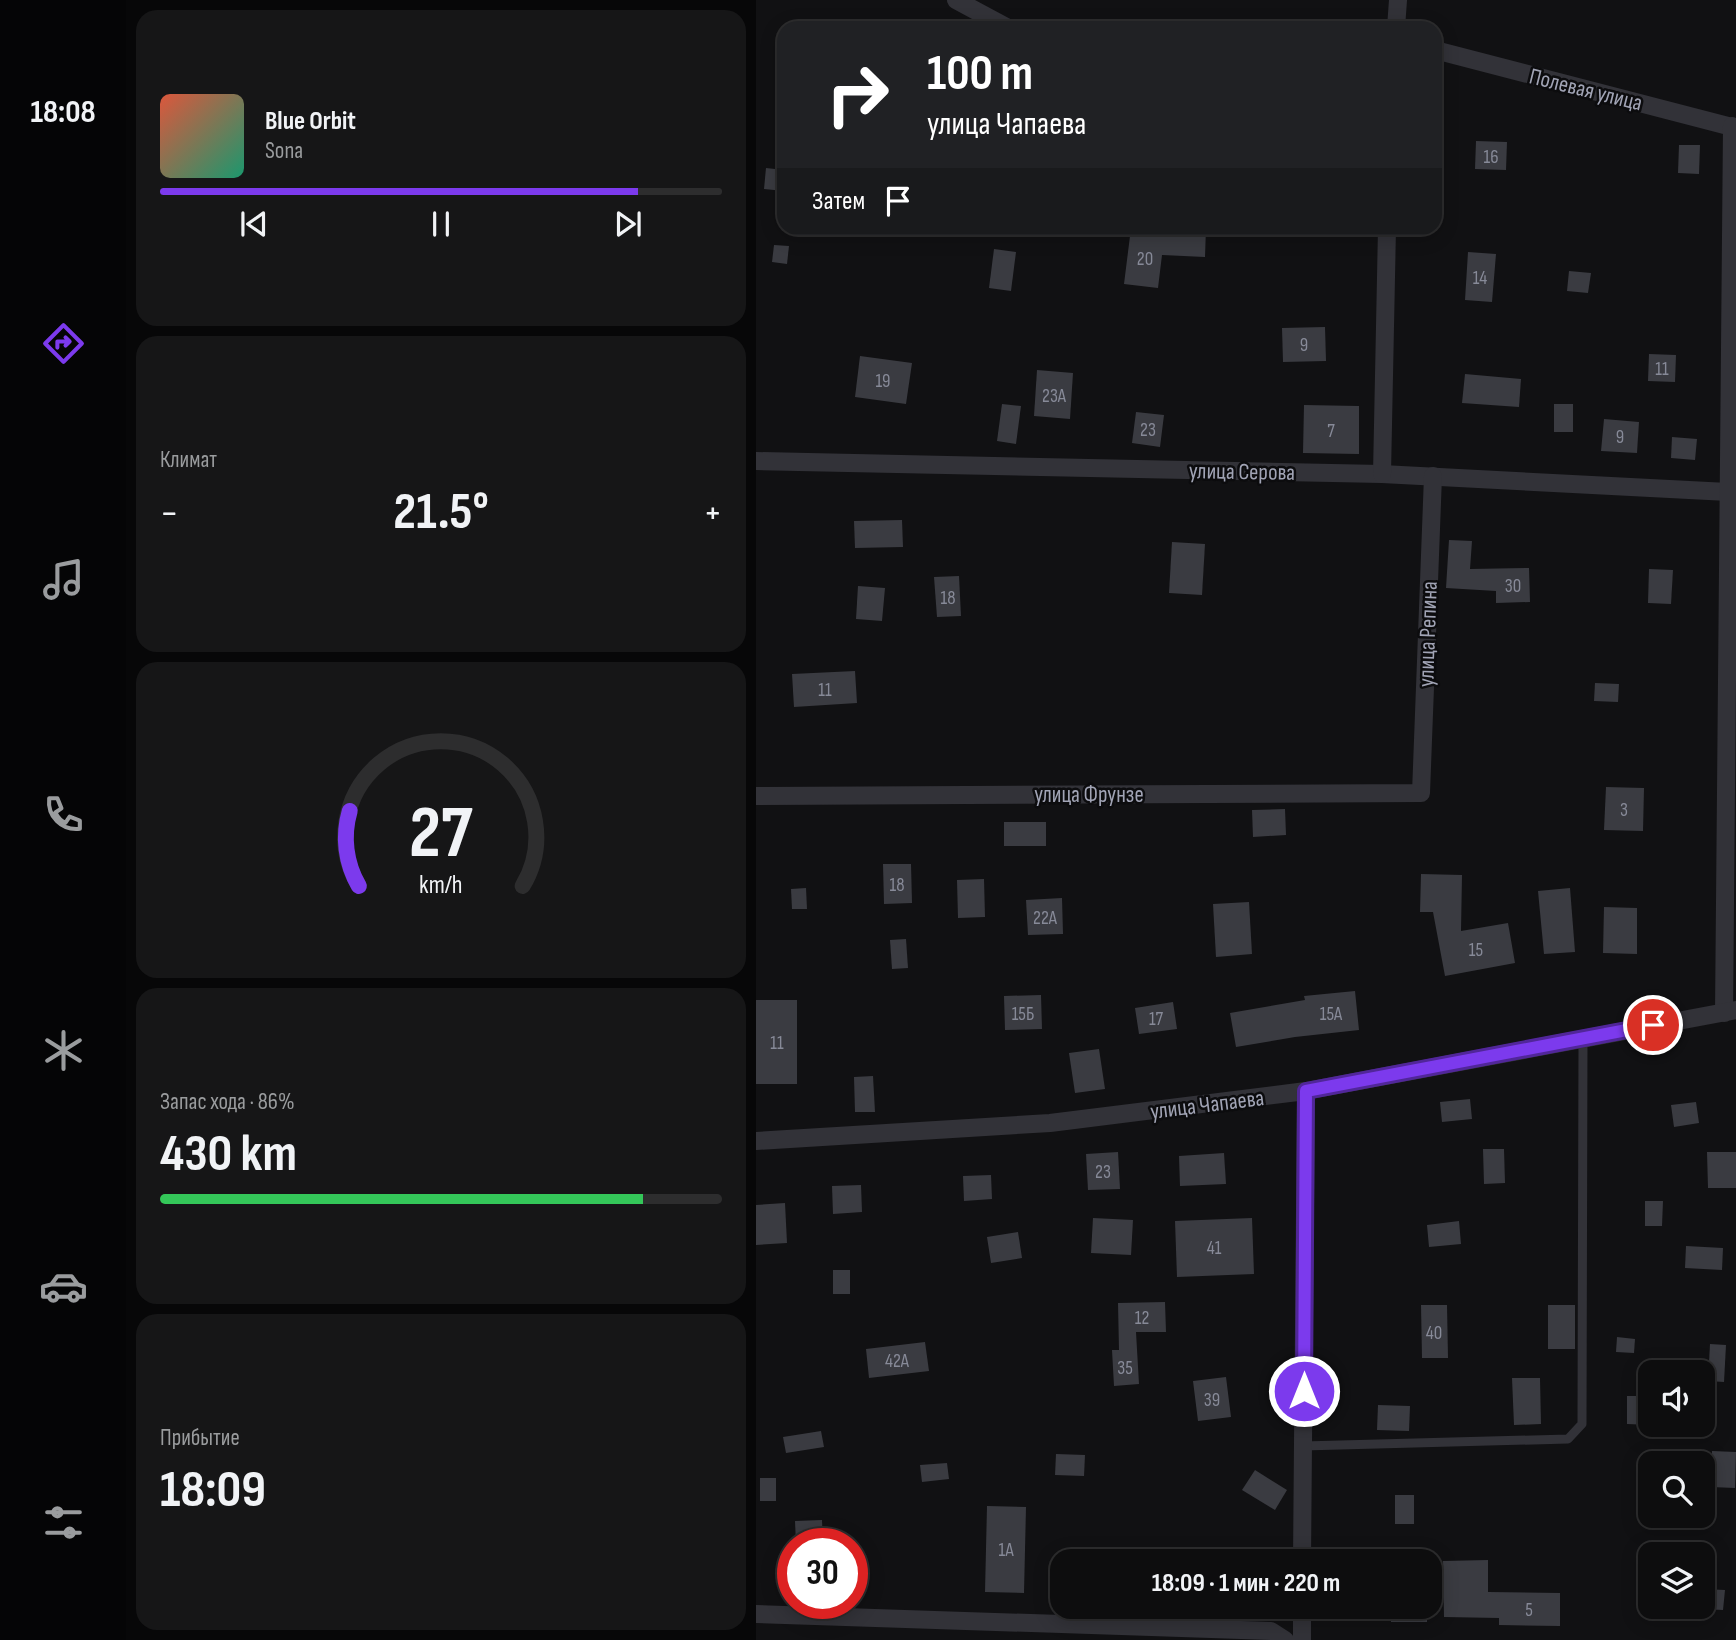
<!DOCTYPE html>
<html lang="ru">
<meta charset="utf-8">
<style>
body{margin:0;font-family:"Sofia Sans Condensed",sans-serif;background:#161617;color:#f1f3f6;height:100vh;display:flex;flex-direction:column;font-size:26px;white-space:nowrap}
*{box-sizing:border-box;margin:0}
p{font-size:23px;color:#9a9c9e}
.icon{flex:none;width:38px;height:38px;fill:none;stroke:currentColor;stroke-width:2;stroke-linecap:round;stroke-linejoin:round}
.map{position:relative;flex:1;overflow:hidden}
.drawer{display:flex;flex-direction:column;gap:10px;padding:10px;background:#070708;width:630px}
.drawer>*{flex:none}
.hud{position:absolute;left:21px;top:21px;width:665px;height:214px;border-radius:21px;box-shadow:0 4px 18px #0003,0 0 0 2px #2d2d2e;background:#202124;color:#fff;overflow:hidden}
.fabs{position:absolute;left:882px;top:1360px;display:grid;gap:14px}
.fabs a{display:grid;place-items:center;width:77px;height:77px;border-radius:14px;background:#0d0d0e;box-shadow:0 4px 18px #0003,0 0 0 2px #2d2d2e;font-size:35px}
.speed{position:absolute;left:21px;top:1528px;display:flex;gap:14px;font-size:35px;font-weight:700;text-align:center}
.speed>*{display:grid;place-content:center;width:91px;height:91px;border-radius:50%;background:#0d0d0e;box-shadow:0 4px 18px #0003,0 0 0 2px #2d2d2e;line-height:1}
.speed .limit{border:10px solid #d22;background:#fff;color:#111}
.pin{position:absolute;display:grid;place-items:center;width:60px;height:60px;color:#fff;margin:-30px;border:4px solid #fff;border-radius:50%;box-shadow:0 2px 7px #0007}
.me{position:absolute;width:77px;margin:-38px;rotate:0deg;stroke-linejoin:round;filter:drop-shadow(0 0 5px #0008)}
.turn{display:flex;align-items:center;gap:24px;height:147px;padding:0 35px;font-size:32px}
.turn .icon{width:91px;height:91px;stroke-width:2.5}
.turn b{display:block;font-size:49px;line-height:60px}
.then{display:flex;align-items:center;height:66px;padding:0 35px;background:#0003;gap:14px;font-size:26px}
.big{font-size:52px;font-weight:700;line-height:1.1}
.drawer .widget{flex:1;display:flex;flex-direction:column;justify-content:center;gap:10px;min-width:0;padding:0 24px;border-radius:21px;background:#161617}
.drawer .dial{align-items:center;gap:0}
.dial svg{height:182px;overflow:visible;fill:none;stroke:#2d2d2e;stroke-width:7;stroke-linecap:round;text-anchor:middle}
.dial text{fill:#f1f3f6;stroke:none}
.song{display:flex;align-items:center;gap:21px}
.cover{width:84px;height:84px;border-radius:10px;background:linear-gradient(135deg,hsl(10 70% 55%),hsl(160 70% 35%))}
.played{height:7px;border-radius:4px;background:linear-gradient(90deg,#7c3aed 85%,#2d2d2e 85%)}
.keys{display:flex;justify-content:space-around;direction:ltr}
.heat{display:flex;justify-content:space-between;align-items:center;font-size:38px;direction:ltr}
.charge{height:10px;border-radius:5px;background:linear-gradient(90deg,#34c759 86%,#2d2d2e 0)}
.trip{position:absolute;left:294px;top:1549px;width:392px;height:70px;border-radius:21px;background:#0d0d0e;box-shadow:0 4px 18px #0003,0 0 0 2px #2d2d2e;font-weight:700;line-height:70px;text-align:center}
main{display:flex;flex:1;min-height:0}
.tab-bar{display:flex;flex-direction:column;width:126px;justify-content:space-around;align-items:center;background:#050506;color:#9a9c9e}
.tab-bar .icon{width:49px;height:49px}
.tab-bar .active{color:#7c3aed}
.tab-bar b{font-size:32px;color:#f1f3f6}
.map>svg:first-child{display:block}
.building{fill:#3a3b41}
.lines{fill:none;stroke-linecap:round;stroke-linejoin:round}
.service{stroke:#323238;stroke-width:9}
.minor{stroke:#323238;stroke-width:18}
.route-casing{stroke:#51269a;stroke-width:18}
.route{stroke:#7c3aed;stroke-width:12}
.labels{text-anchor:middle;stroke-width:5;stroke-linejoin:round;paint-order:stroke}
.number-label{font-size:19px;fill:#878a98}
.street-label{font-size:23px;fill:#a1a4b5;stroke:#0c0c0e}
</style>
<main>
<nav class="tab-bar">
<b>18:08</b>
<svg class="icon active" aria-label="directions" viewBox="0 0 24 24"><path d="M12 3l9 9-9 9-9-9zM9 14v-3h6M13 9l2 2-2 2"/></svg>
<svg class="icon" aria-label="music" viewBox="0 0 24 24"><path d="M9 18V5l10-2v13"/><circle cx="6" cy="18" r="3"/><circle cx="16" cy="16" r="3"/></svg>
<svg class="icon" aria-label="phone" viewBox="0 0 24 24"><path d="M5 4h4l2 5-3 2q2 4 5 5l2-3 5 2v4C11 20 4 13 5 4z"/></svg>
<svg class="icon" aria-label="climate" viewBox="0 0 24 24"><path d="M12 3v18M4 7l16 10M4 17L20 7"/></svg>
<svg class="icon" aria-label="car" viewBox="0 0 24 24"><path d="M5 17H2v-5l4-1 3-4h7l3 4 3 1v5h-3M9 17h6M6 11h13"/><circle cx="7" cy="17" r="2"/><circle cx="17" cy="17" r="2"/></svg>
<svg class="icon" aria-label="filters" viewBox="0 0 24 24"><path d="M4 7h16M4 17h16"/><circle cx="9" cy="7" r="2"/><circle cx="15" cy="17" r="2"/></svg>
</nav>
<section class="drawer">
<div class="widget">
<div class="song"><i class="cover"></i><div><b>Blue Orbit</b><p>Sona</p></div></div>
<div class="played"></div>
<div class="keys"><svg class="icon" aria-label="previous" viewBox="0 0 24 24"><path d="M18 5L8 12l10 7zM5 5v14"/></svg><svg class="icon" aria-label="pause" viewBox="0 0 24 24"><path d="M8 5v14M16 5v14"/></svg><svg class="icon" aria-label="next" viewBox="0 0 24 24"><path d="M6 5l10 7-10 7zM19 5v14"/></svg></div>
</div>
<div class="widget"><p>Климат</p>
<div class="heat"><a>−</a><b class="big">21.5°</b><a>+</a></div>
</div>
<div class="widget dial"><svg viewBox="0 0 100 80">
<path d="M14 69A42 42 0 1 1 86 69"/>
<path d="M14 69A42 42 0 0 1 10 36" stroke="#7c3aed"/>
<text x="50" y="56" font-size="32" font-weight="700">27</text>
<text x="50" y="72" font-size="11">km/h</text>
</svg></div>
<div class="widget"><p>Запас хода · 86%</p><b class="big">430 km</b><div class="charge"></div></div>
<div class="widget"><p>Прибытие</p><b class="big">18:09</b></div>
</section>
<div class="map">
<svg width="980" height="1640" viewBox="0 0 980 1640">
<rect width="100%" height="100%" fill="#111113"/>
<g class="building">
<polygon points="720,141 751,142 750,170 719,169"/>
<polygon points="923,145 944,145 943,174 922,173"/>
<polygon points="10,168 28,170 28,191 8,189"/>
<polygon points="375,228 422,233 422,228 450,228 449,257 406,255 402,288 368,284"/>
<polygon points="18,245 33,246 31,264 16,262"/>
<polygon points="238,249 260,252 255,291 233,288"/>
<polygon points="712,252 740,254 736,302 709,300"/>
<polygon points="813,271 835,273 832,293 811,291"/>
<polygon points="569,327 570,361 527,362 526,328"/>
<polygon points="893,354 920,355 919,382 892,381"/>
<polygon points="104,356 156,363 150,404 99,397"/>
<polygon points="281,370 317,373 314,419 278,416"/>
<polygon points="709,374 765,379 763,407 706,403"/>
<polygon points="246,404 265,406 260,444 241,441"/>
<rect x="798" y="404" width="19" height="28"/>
<polygon points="548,405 603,406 603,454 547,453"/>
<polygon points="380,412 408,415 404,447 376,443"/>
<polygon points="848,419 883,422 881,453 845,451"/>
<polygon points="916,437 941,439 939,460 915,458"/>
<polygon points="146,520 147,547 99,548 98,521"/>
<polygon points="693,540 716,541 714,569 773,568 774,602 740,603 740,591 690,588"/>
<polygon points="416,542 449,544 446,595 413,593"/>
<polygon points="893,569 917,570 915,604 892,603"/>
<polygon points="203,576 205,616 181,617 178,577"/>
<polygon points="102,586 129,588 126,621 100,619"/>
<polygon points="99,671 101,703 38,707 36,674"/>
<polygon points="839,683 863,684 862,702 838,701"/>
<polygon points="850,787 888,788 887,831 848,830"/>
<polygon points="529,809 530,835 497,837 496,810"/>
<rect x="248" y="822" width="42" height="24"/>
<polygon points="127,864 155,864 156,903 128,904"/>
<polygon points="665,874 706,875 705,931 752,923 759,963 689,976 677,912 664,912"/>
<polygon points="228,879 229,917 202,918 201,880"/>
<polygon points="50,888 51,909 36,909 35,889"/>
<polygon points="814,888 819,952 788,954 782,891"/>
<polygon points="306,898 307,934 272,935 270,900"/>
<polygon points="493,902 496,954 460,957 457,904"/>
<polygon points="848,907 881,908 881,954 847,953"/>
<polygon points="150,939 152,968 136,969 134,940"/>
<polygon points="599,991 603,1030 539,1037 480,1047 474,1013 549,1000 548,996"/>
<polygon points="285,995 286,1029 249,1030 248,996"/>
<rect x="0" y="1000" width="41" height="84"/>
<polygon points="417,1002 421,1029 383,1034 379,1008"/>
<polygon points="343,1049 349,1089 319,1093 313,1053"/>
<polygon points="117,1076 119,1112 99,1112 98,1077"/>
<polygon points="714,1099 716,1119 686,1122 684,1102"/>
<polygon points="940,1102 943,1123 918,1127 915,1105"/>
<polygon points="727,1149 748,1149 749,1183 728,1184"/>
<polygon points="362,1152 364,1189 332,1190 330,1154"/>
<polygon points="951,1152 980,1152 980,1188 952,1188"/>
<polygon points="468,1153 470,1184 424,1186 423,1156"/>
<polygon points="235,1175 236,1199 208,1201 207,1176"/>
<polygon points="105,1185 106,1212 77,1214 76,1186"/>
<polygon points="889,1201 907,1201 906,1226 889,1226"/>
<polygon points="29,1203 31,1243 0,1245 0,1205"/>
<polygon points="337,1218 377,1220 375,1255 335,1253"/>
<polygon points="496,1218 498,1274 421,1277 419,1221"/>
<polygon points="703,1221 705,1244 673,1247 671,1225"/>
<polygon points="262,1232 266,1258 235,1263 231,1237"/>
<polygon points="930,1246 967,1248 966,1270 929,1268"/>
<rect x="77" y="1270" width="17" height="24"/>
<polygon points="409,1302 410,1332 380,1332 383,1384 358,1386 356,1350 363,1350 362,1303"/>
<polygon points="665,1305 691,1305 692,1358 666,1358"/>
<rect x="792" y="1305" width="27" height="44"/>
<polygon points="861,1337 879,1339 878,1353 860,1352"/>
<polygon points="169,1342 173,1371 113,1378 110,1349"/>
<polygon points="954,1344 970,1345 968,1382 952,1381"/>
<polygon points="470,1377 475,1417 442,1421 437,1381"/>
<polygon points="756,1378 784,1378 785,1424 758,1425"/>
<polygon points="871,1396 894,1396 894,1425 871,1424"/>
<polygon points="622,1405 654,1406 653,1431 621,1430"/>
<polygon points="65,1431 68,1447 30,1453 27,1437"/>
<polygon points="956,1451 980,1452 979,1488 955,1487"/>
<polygon points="300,1454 329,1455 328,1476 299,1475"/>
<polygon points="191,1463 193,1479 166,1482 164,1465"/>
<polygon points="499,1470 531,1490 519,1510 486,1490"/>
<rect x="4" y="1478" width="16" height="23"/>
<rect x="639" y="1495" width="19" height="29"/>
<polygon points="231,1506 270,1507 268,1593 229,1592"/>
<polygon points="66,1520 67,1544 40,1544 39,1521"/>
<polygon points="732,1560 732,1592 804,1593 804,1626 743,1625 743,1618 688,1617 687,1561"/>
<polygon points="947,1589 969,1590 967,1610 947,1609"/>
<rect x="635" y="1606" width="36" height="16"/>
</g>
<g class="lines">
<polyline class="service" points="547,1446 812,1439 826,1424 827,1039"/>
<g class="minor">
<polyline points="200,0 252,28"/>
<polyline points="640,28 642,0"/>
<polyline points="679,50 980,128"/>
<polyline points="0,461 626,474 972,492"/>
<polyline points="626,474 631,228"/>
<polyline points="0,796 665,793 677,476"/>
<polyline points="968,1013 976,126"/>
<polyline points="0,1141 294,1123 550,1091 980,1010"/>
<polyline points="546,1561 550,1091"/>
<polyline points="0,1614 515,1631 529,1640"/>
<polyline points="546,1640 546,1606"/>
</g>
</g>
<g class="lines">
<g class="route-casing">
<polyline id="route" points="548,1391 550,1091 897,1025"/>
</g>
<use href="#route" class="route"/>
</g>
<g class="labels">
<g class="number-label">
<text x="735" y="163">16</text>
<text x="389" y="265">20</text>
<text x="724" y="284">14</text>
<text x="548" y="351">9</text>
<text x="906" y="375">11</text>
<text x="127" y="387">19</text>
<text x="298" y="402">23А</text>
<text x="392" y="436">23</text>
<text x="575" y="437">7</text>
<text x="864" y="443">9</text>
<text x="757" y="592">30</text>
<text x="192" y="604">18</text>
<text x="69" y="696">11</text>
<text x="868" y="816">3</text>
<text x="141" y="891">18</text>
<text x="289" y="924">22А</text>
<text x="720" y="956">15</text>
<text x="267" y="1020">15Б</text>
<text x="575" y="1020">15А</text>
<text x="400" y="1025">17</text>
<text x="21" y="1049">11</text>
<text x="347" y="1178">23</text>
<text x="458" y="1254">41</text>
<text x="386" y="1324">12</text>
<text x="678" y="1339">40</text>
<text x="141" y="1367">42А</text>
<text x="369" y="1374">35</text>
<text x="456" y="1406">39</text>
<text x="250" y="1556">1А</text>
<text x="773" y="1616">5</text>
</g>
<g class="street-label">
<text transform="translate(830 89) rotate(14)" y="8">Полевая улица</text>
<text transform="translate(486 471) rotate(1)" y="8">улица Серова</text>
<text transform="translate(671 634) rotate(-88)" y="8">улица Репина</text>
<text x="333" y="802">улица Фрунзе</text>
<text transform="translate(451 1104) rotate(-7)" y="8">улица Чапаева</text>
</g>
</g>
</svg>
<div class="fabs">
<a><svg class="icon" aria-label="sound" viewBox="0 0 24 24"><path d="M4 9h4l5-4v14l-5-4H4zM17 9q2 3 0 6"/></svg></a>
<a><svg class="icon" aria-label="search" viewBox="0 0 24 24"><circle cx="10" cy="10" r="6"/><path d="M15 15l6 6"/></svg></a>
<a><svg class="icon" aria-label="layers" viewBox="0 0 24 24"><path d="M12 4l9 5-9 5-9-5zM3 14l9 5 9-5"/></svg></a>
</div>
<div class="speed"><div class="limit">30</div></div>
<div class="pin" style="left:897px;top:1025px;background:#d93025"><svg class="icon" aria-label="arrive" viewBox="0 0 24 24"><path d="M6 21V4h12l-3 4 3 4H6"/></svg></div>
<svg class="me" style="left:548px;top:1391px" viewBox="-20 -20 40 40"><circle r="17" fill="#7c3aed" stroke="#fff" stroke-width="3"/><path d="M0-11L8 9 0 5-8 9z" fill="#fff"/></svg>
<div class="trip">18:09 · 1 мин · 220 m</div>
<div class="hud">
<div class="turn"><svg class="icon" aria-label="right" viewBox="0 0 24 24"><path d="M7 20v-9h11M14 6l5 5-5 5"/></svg><div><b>100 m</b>улица Чапаева</div></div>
<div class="then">Затем<svg class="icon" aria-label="arrive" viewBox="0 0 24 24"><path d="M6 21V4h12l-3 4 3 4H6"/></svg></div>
</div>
</div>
</main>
